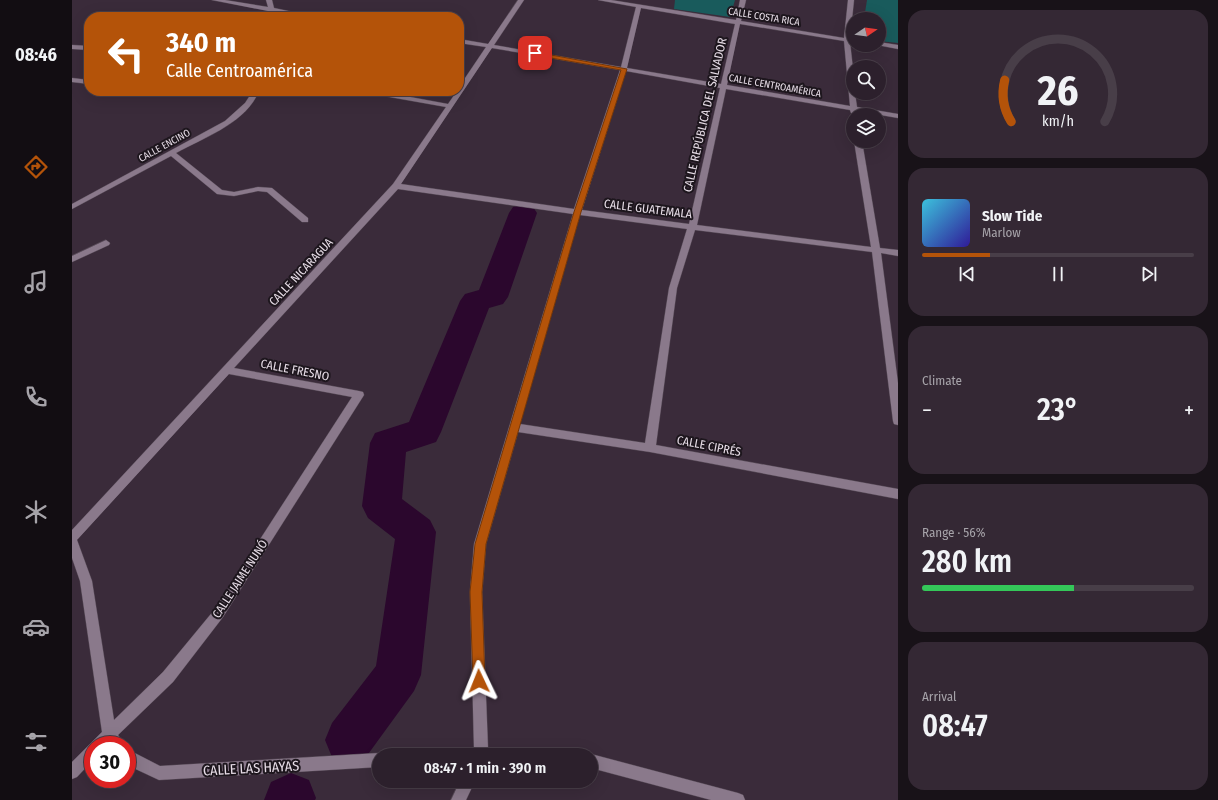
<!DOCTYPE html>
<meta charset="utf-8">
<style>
body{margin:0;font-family:"Fira Sans Condensed",sans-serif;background:#342834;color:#f1f3f6;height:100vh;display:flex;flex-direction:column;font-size:15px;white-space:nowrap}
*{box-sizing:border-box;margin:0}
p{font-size:13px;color:#a6a3a9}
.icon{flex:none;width:22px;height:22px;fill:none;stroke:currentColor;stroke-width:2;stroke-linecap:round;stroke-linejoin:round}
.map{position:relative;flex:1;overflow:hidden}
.details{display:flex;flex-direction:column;gap:10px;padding:10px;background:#181218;width:320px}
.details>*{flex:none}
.banner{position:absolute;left:12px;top:12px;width:380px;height:84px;border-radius:16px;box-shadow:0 4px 16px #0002,0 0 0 1px #483e48;background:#b45309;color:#fff;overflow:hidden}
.needle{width:26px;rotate:77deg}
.controls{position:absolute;left:774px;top:12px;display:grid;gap:8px}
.controls a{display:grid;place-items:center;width:40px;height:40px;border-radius:50%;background:#2c202c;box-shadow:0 4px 16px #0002,0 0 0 1px #483e48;font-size:20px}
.speed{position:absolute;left:12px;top:736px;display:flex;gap:8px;font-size:20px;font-weight:700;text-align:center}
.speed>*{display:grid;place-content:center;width:52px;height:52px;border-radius:50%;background:#2c202c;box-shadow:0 4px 16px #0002,0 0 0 1px #483e48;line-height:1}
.speed .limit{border:6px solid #d22;background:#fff;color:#111}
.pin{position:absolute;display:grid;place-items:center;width:34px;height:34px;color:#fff;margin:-17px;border-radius:8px;box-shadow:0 2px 6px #0006}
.me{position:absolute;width:44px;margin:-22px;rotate:358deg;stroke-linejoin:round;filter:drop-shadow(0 0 3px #0008)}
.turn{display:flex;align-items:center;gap:14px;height:84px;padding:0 16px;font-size:18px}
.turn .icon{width:52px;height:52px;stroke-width:2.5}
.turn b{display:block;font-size:28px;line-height:34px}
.big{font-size:30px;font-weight:600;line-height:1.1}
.details .tile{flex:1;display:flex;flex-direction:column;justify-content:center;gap:6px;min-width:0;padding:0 14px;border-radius:16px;background:#342834}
.details .dial{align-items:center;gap:0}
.dial svg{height:104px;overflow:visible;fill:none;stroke:#483e48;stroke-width:7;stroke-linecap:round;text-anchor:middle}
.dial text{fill:#f1f3f6;stroke:none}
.song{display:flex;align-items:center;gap:12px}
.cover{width:48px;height:48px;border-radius:6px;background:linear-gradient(135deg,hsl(190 70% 55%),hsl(250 70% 35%))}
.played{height:4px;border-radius:2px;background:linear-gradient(90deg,#b45309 25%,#483e48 25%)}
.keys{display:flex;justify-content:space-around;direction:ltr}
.heat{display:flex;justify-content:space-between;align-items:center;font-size:22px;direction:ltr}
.charge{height:6px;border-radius:3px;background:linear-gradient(90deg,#34c759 56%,#483e48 0)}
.trip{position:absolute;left:300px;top:748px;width:226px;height:40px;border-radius:20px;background:#2c202c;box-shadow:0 4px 16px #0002,0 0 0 1px #483e48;font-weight:600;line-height:40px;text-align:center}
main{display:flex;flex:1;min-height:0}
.tab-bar{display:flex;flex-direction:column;width:72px;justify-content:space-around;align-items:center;background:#120d12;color:#a6a3a9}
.tab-bar .icon{width:28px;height:28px}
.tab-bar .selected{color:#b45309}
.tab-bar b{font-size:18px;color:#f1f3f6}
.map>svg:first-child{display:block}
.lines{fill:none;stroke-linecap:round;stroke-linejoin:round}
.river{fill:#2b072d;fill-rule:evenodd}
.building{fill:#195b5c}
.minor-casing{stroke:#544854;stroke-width:1}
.minor{fill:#8a798b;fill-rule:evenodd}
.route{fill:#b45309;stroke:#753606}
.labels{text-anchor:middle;stroke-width:4;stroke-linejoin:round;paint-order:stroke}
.far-street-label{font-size:10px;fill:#e7dde7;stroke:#1d161d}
.street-label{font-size:12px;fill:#e7dde7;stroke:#1d161d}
.near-street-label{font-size:14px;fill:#e7dde7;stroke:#1d161d}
</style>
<main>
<nav class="tab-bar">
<b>08:46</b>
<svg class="icon selected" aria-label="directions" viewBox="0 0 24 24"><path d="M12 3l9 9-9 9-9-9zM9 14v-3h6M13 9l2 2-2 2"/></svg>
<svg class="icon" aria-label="music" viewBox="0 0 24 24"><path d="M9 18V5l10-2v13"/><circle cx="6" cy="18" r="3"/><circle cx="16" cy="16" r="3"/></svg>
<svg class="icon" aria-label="phone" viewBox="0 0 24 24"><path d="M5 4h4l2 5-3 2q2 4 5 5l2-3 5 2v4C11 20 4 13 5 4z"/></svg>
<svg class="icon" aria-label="climate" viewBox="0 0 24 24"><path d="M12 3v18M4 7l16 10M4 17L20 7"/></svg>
<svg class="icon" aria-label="car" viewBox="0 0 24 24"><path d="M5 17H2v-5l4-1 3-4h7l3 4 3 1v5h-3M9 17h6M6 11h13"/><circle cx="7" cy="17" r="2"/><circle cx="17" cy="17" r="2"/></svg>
<svg class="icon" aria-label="filters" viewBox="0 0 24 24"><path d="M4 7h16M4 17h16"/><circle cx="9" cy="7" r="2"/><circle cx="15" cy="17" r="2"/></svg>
</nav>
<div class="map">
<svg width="826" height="800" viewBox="0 0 826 800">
<rect width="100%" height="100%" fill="#3a2b3a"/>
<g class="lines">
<g class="river">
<polygon points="451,205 461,207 465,213 436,297 431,304 417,308 369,432 364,442 334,452 330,499 358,520 364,532 349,675 342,691 294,757 277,764 260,757 253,740 260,723 304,666 323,539 296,518 290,506 298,443 303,433 337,422 388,301 393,294 407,290 437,213 441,207"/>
<polygon points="219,773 237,780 244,798 243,800 192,800 199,782"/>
</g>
</g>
<g class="building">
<polygon points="603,0 663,0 658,17 602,9"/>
<polygon points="795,0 826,0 826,43 807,41 807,19 792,19"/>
</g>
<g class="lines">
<g class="minor-casing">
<g id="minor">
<polygon points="140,0 153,0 196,7 194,0 200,0 202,8 245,17 232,17 202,12 201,17 195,17 196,11"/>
<path d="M446 0H452L422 45 549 67 564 7 526 0H539L664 20 668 0H674L669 21 772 38 776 0H782L778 39H781V43L778 42 781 69V93H783L785 107 826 114V118L785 111 784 114 782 115 779 113 778 110 654 89 625 225 799 247 782 141H790L808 248 826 250V256L809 253 826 383V425L822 424 821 421 800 252 623 230 605 288 584 445 826 489V499L578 452 446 432 414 544 410 592 416 748H426L431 750 433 755H397L399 750 402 749 398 592 402 544 501 214 326 189 162 368 287 391 291 392 292 395 151 617 101 682 46 735 53 745H21V760L5 777 0 779V762L30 732 8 581 0 558V530L321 184 374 107 295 93 292 91H306L376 104 385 91H387V87L414 47 387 43V39L416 44ZM569 8 663 24 649 84 555 68ZM668 24 772 41 778 106 655 85ZM420 48 548 70 502 209 329 184ZM554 71 648 88 617 224 510 210ZM508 215 615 229 597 288 573 443 448 424ZM157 374 280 397 143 609 91 672 42 720 20 581 5 540Z"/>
<polygon points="807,42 826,45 826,49 805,45 807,45"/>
<polygon points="0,45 17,46 17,50 0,49"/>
<polygon points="0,78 17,80 17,84 0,82"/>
<path d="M181 91H187C174 123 133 137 104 153L150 190 162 192 186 187 200 188 236 218V222H230L195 192 186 191 162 196 145 194 99 156 0 209V204L153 121 173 103Z"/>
<polygon points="34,240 38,243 37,245 0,262 0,256"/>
<polygon points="55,749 88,766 307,753 312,755 307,755 307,767 87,780 55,765"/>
<polygon points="519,754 666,793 671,795 673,800 639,800 519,768 519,755 517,755"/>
<polygon points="388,781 403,781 394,800 379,800"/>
</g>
</g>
<use href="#minor" class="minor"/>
</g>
<polygon class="route" points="463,52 555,69 509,212 414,544 410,592 413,681 411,685 407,687 403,685 401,681 398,592 403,544 502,212 549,70 461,55 460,53"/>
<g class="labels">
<g class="far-street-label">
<text transform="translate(692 16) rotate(9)" y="4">CALLE COSTA RICA</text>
<text transform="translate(703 85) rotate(10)" y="4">CALLE CENTROAMÉRICA</text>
<text transform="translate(92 145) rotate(-29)" y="4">CALLE ENCINO</text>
</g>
<g class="street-label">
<text transform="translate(633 115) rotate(-77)" y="4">CALLE REPÚBLICA DEL SALVADOR</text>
<text transform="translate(576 209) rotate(7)" y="4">CALLE GUATEMALA</text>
<text transform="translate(229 272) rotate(-47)" y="4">CALLE NICARAGUA</text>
<text transform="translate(223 370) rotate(11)" y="4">CALLE FRESNO</text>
<text transform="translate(637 446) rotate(11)" y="4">CALLE CIPRÉS</text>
<text transform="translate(168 579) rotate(-57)" y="4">CALLE JAIME NUNÓ</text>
</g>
<g class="near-street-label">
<text transform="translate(179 768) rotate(-3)" y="5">CALLE LAS HAYAS</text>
</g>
</g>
</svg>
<div class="controls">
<a><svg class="needle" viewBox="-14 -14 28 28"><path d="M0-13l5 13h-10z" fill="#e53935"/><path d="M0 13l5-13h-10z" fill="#a6a3a9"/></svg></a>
<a><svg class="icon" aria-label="search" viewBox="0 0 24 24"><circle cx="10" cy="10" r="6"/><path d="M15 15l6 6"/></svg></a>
<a><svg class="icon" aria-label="layers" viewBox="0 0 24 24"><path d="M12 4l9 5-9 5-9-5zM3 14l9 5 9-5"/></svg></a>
</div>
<div class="speed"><div class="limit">30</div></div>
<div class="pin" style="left:463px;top:53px;background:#d93025"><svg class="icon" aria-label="arrive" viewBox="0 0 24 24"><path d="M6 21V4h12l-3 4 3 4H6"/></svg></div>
<svg class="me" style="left:407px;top:681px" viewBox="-20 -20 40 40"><path d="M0-17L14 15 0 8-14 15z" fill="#b45309" stroke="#fff" stroke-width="4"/></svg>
<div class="trip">08:47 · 1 min · 390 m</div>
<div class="banner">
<div class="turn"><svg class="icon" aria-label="left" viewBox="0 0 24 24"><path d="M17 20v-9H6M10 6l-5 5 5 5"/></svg><div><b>340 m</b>Calle Centroamérica</div></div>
</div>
</div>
<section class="details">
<div class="tile dial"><svg viewBox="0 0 100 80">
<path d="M14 69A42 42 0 1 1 86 69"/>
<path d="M14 69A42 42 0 0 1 9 37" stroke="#b45309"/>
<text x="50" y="56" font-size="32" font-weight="700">26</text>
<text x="50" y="72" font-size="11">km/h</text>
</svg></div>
<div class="tile">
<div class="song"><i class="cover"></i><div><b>Slow Tide</b><p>Marlow</p></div></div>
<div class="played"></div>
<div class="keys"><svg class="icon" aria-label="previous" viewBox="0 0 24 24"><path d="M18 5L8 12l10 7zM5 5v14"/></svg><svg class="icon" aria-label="pause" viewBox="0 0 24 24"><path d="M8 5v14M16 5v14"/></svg><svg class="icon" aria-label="next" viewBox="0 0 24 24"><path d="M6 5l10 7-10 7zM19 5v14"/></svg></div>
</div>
<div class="tile"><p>Climate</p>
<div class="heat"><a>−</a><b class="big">23°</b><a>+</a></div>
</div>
<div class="tile"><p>Range · 56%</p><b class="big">280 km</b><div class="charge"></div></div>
<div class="tile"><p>Arrival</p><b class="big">08:47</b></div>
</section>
</main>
